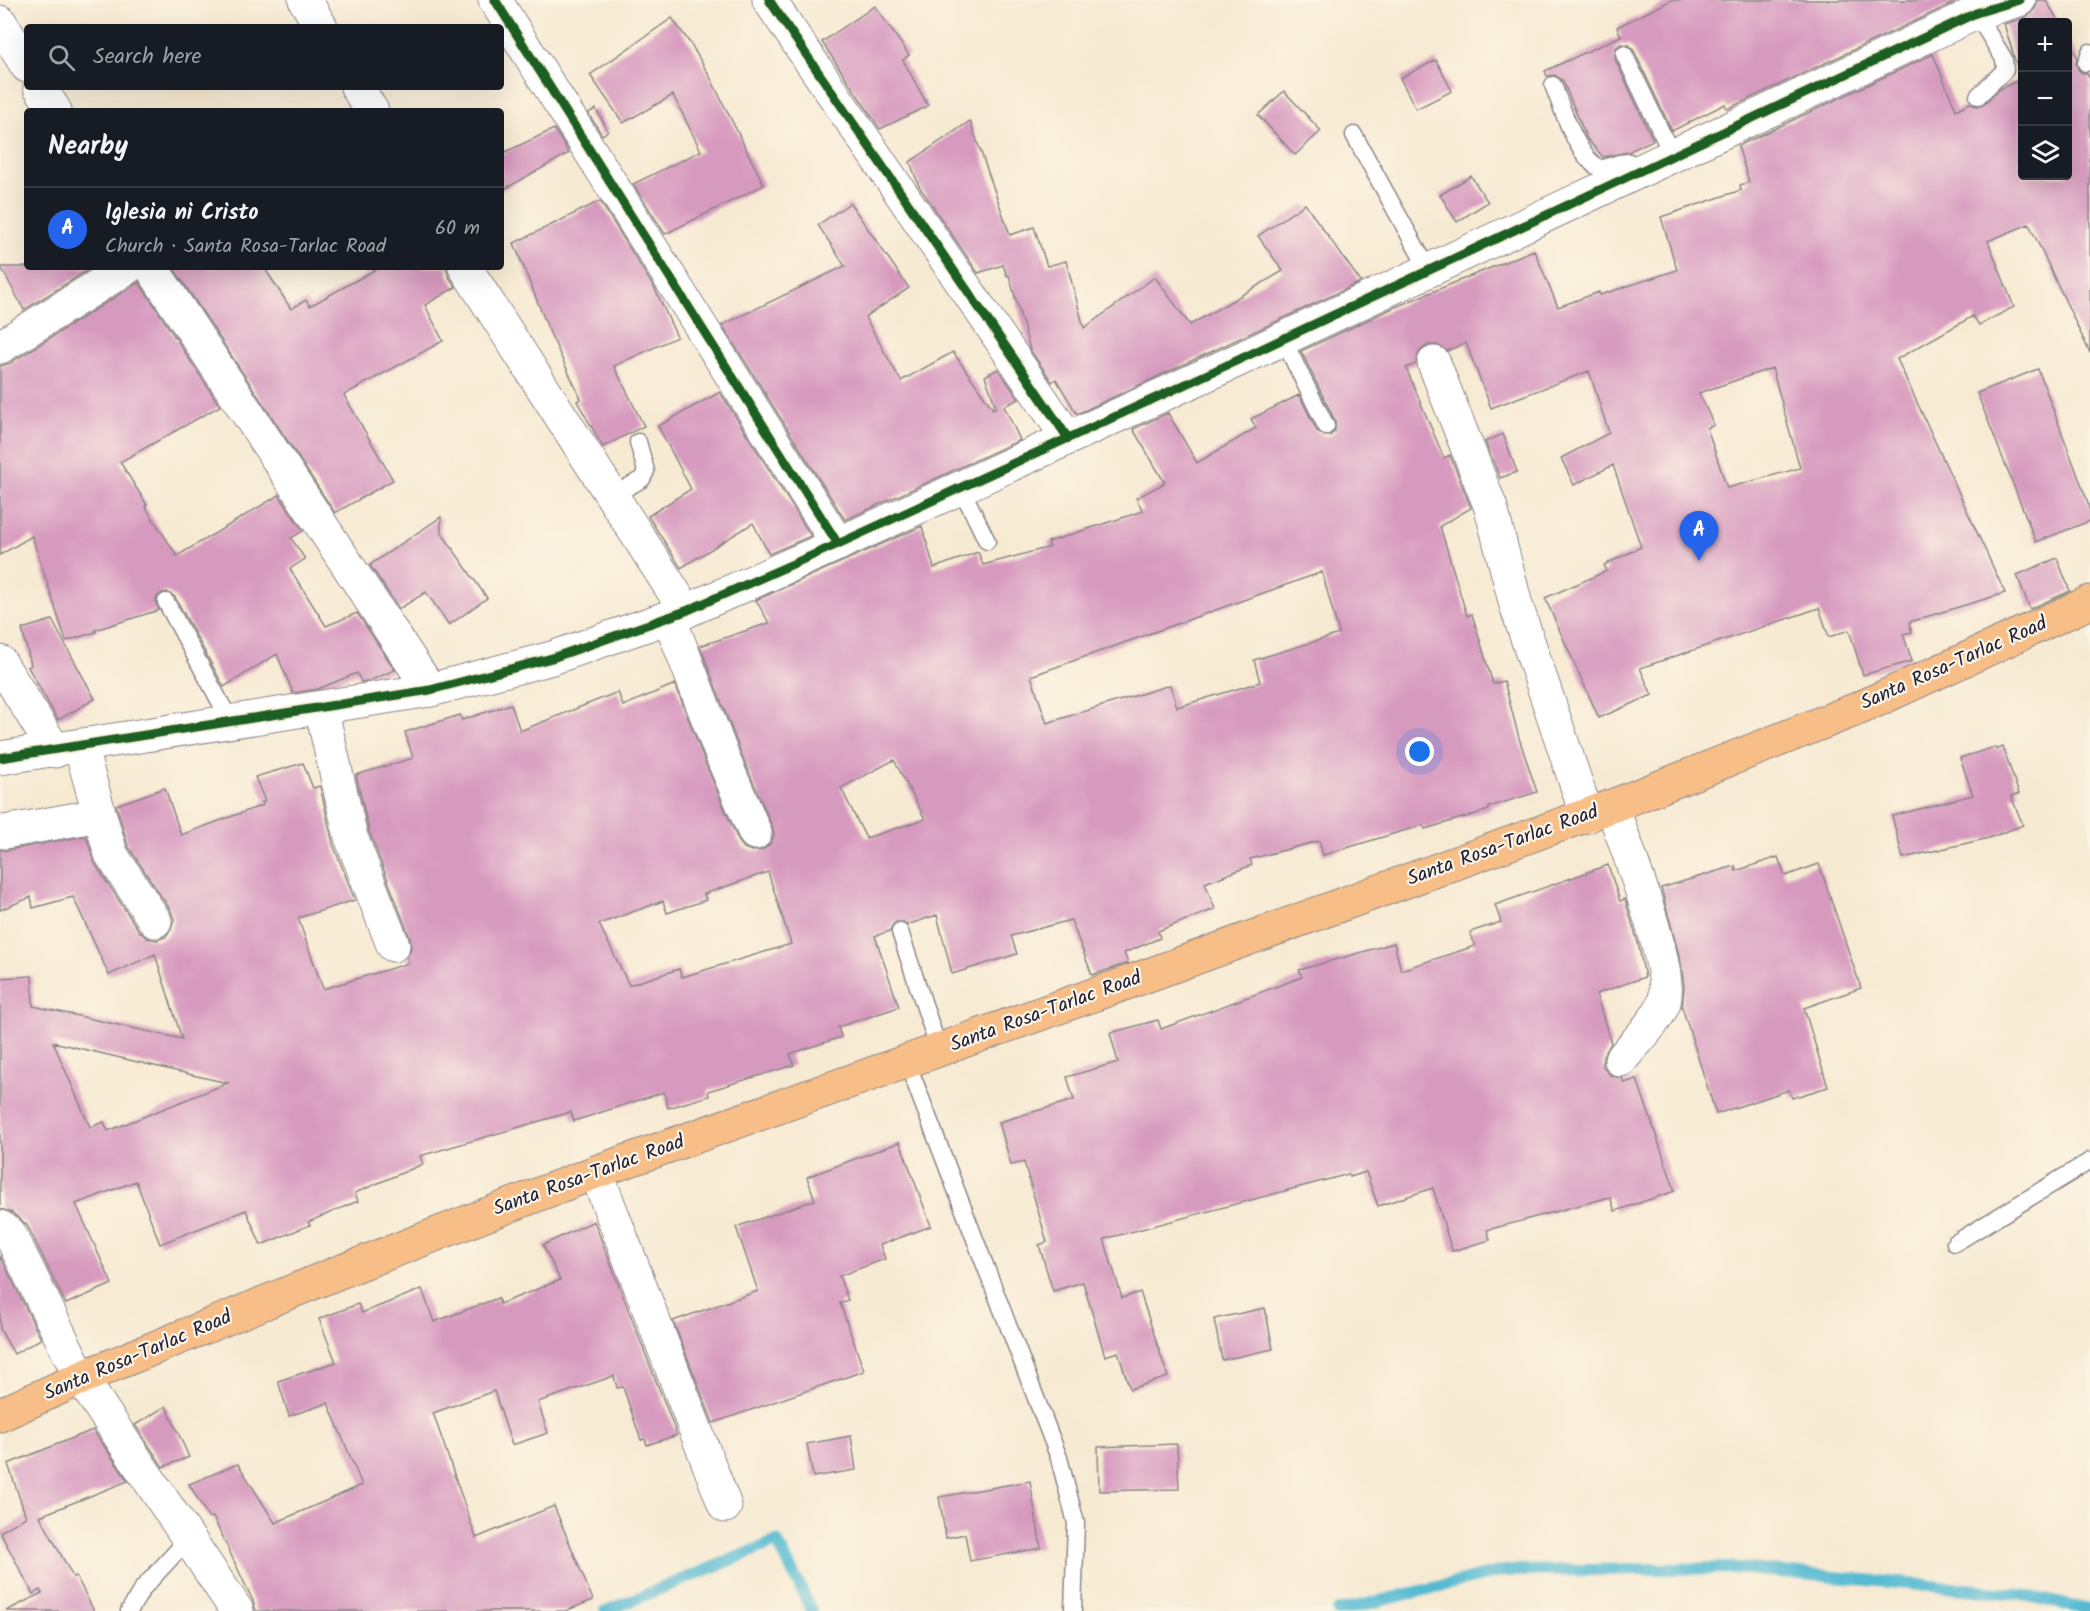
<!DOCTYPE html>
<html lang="en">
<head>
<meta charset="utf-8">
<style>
  body { margin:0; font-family:Kalam,sans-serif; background:#20242c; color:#f1f3f6 }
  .controls { position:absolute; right:18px; top:18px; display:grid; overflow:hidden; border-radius:6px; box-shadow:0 6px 24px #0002 }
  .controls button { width:54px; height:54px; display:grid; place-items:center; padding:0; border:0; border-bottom:2px solid #363941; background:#171b24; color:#f1f3f6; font:30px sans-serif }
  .you { position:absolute; left:1420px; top:752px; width:21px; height:21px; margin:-15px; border:4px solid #fff; border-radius:50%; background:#1a73e8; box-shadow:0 0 0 9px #1a73e833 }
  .badge { display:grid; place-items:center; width:39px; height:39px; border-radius:50%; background:#2563eb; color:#fff; font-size:20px; font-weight:700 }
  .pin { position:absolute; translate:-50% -50px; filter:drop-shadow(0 2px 3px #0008) }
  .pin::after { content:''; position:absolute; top:32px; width:21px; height:18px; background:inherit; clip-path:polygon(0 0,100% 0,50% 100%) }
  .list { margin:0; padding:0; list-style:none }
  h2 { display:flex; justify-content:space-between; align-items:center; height:78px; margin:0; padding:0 24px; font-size:26px }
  h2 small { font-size:20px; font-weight:400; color:#9ea1a6 }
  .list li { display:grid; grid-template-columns:39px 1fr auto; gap:18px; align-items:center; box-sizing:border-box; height:84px; padding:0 24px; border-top:2px solid #363941 }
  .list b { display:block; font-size:22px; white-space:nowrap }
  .list p { margin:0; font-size:20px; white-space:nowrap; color:#9ea1a6 }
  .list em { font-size:20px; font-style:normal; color:#9ea1a6 }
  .icon { flex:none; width:33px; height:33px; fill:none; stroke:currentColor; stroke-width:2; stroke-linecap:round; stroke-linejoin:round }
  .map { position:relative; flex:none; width:2090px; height:1611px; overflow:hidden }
  .search { position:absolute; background:#171b24; box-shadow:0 6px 24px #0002; left:24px; top:24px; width:480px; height:66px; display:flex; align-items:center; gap:15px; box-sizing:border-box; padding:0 21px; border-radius:6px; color:#9ea1a6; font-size:22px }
  .panel { position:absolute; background:#171b24; box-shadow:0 6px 24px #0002; left:24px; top:108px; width:480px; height:162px; border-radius:6px }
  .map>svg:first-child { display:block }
</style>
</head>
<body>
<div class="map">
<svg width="2090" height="1611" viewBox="0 0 2090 1611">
  <rect width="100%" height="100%" fill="#fcf5e5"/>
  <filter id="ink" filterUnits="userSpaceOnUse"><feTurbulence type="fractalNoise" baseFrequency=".0167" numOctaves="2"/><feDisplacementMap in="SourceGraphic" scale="12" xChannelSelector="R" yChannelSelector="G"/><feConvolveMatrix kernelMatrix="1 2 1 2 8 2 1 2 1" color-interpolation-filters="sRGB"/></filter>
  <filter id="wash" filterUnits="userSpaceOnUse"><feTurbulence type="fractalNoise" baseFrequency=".008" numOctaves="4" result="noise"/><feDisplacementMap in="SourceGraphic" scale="24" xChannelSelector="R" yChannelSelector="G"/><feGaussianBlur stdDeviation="1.35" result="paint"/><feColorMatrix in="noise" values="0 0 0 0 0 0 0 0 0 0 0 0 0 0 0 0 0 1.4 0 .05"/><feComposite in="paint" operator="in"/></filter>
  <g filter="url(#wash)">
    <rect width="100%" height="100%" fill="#f7ead3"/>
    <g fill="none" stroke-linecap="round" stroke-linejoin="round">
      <!-- stream -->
      <g stroke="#54bad2" stroke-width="12">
        <polyline points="606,1611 777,1541 812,1611"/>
        <polyline points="1338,1611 1503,1571 1737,1568 2018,1594 2090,1610"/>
      </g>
    </g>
    <g id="blocks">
      <!-- building -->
      <g fill="#d79abf" fill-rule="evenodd">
        <polygon points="1672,0 1960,0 1727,109 1725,104 1672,131 1633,49 1629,45 1620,44 1615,49 1615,59 1653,140 1628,152 1603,157 1587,139 1563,81 1555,75 1547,76 1545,71 1621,36 1617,27"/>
        <path d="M2037,0H2046L2059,22H2022V176H2067V38L2077,56L2076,64L2078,69L2082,73H2087L2090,78V353L2029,224L1988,241L2014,307L1979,325L1973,316L1897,359L2005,593L1909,622L1912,632L1903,634L1912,661L1863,675L1849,630L1829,637L1819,608L1640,668L1652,695L1599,718L1545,598L1607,571L1604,565L1641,547L1613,465L1574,485L1561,458L1609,433L1589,371L1491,408L1466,343L1447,351L1437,345H1428L1419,352L1416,364L1406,368L1444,458L1450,455L1471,508L1440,526L1467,616L1472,614L1493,684L1504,681L1519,738L1537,792L1489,807V810L1425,829L1423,825L1323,855L1319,841L1250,859L1252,865L1205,883L1215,909L1158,931L1160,938L1124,953L1128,963L1092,975L1071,920L1011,936L1017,954L952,974L937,915L907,925L903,922H896L892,926L890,931L875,936L899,1007L838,1027L841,1037L790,1054L794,1065L708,1091L709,1096L668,1108L664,1092L574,1121L571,1112L420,1156L423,1164L355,1193L358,1201L308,1222L310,1225L261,1245L246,1210L160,1244L136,1181L76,1204L112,1284L66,1304L27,1225L11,1212L0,1209V978L32,976L33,1006L182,1039L155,954L109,975L73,897L33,908L31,897L0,910V850H8L86,836L95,864L139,931L147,938L157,940L165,937L171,930L174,919L171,911L128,846L116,805L165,788L181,835L263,805L262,802L265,801L255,777L303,763L313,788L320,786L333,844L355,900L298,918L323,989L409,963L407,957L411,948L410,938L369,831L356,775L413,758L405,732L460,715L462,720L511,704L520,731L618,692L623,706L675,684L708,770L738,840L744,848L752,851L762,850L770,844L774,835L772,826L742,756L700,646L769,623L756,600L922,526L934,568L978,552L983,565L1050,547L1048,542L1143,511L1136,498L1165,483L1133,429L1168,413L1197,463L1256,428L1251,419L1299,395L1317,431L1325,436H1330L1335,431V421L1301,351L1393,308L1534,250L1558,307L1599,292L1600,295L1677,270L1661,217L1741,190L1740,185L1749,182L1738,146L1933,54L1956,110L1970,103L1976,106H1981L2000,89L2021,79L2004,24L2024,18L2032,13L2037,5ZM1772,368L1800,468L1727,488L1707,428L1714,425L1699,393ZM1322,572L1339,634L1254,660L1260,682L1177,707L1170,685L1047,723L1031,676ZM894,760L925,819L866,838L841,788ZM768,872L791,944L682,977L679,969L629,985L599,924L663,901L667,913L706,900L704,894ZM53,1042L214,1080L228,1083L108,1131L104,1122L90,1127Z"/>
        <polygon points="875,6 909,55 903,60 928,106 880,129 822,42"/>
        <polygon points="672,18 692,46 709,75 764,185 665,234 633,184 701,151 673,95 623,123 590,75"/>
        <polygon points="1436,60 1452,91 1416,109 1400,78"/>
        <polygon points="1284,91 1321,131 1295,155 1258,115"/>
        <polygon points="596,109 608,131 602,135 588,113"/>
        <polygon points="970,121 1010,235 1034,227 1047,266 1066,261 1084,328 1155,277 1190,325 1283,271 1258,236 1305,204 1361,282 1077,414 1056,379 1052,382 1030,350 1009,275 1007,276 1003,265 978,273 919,186 910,162"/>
        <polygon points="554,129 569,153 501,191 501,154"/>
        <polygon points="1471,176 1488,202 1457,222 1440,195"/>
        <polygon points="600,201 655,289 677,337 614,366 644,426 603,447 577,401 581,399 550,333 514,243"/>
        <polygon points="850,203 909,288 865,317 901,381 953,352 993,409 996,407 985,376 998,369 1019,399 1004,406 1020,440 845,520 722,325 845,266 818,225"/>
        <polygon points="1,267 93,267 24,310"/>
        <polygon points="173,267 264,267 291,309 306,300 310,306 380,267 446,267 449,277 456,287 425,305 443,341 344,395 393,480 335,513"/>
        <polygon points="139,282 220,406 120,462 147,505 145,506 177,556 279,495 303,531 291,538 305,559 290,569 326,626 357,613 395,670 371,680 361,682 357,673 318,689 293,693 277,654 224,687 175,597 167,592 162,593 157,597 156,602 159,610 95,630 96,632 66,641 32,536 0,555 0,366 10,363"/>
        <polygon points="2038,369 2090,508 2090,521 2036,542 1977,393"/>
        <polygon points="720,392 811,536 769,554 753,523 681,568 648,516 691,489 658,426"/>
        <polygon points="1503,434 1517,472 1500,478 1485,442"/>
        <polygon points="441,517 441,532 487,598 449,625 426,592 399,609 370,565"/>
        <polygon points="2057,558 2070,591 2030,609 2017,575"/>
        <polygon points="52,620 95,699 58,720 28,667 31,665 22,629"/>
        <polygon points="1995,747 1996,750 2003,747 2019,794 2011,796 2023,825 1989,838 1903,858 1892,816 1973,795 1960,758"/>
        <polygon points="1778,857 1785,876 1819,864 1861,988 1804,1008 1828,1087 1792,1098 1789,1090 1716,1114 1682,1007 1684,988 1681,963 1661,888 1735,866 1736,871"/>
        <polygon points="1608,865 1620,901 1625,899 1638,943 1645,977 1596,994 1611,1043 1603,1057 1603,1066 1610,1075 1622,1078 1624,1083 1637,1079 1675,1191 1615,1211 1610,1197 1487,1230 1490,1240 1452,1251 1433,1188 1378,1206 1366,1172 1350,1177 1349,1174 1104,1239 1122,1298 1140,1292 1168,1377 1130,1389 1118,1352 1105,1356 1083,1282 1053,1291 1039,1245 1047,1242 1024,1162 1011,1165 999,1122 1074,1100 1067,1077 1118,1062 1110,1033 1158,1020 1161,1029 1302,977 1299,970 1394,943 1401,970 1475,946 1470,932 1501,922 1495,905"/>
        <polygon points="900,1142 931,1226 880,1245 885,1259 839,1276 848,1300 840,1303 864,1371 713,1423 673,1321 758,1291 736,1227 815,1200 807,1177"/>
        <polygon points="594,1221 677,1435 647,1445 645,1439 641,1440 623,1387 617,1388 614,1376 538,1402 548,1433 512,1445 494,1391 433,1413 476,1538 554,1506 593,1600 565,1611 256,1611 253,1601 213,1517 209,1518 189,1484 238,1464 275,1523 362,1485 328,1403 289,1416 278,1381 336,1362 319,1319 358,1304 362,1313 422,1289 434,1322 498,1298 500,1304 560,1280 543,1245"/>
        <polygon points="0,1256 41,1339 14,1354 0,1329"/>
        <polygon points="1265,1308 1273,1349 1222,1360 1214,1319"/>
        <polygon points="166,1406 189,1457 163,1467 135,1425"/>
        <polygon points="93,1430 128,1481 40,1516 73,1577 76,1576 94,1611 6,1611 42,1593 40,1590 33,1594 0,1532 26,1517 8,1464"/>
        <polygon points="851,1436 856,1470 813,1477 807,1444"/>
        <polygon points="1177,1444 1179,1489 1099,1491 1098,1447"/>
        <polygon points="1030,1481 1041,1548 970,1561 965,1534 946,1538 939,1497"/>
      </g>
    </g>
  </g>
  <g filter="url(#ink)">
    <use href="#blocks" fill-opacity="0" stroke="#8c8687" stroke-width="1.5"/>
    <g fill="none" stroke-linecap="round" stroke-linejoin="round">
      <!-- service casing -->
      <g stroke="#8c8687" stroke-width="19">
        <g id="service">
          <polyline points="1976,13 2004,59 2005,70 1978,96"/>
          <polyline points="1624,54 1673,157"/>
          <polyline points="2086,63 2090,52"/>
          <path d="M1553,85C1563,110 1577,158 1601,169L1619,163L1629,162L1636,173"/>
          <polyline points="1354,135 1429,271"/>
          <polyline points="1283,339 1326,426"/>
          <polyline points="961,488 987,541"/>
          <polyline points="612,496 642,479 646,471 638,442"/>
          <polyline points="166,602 231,722"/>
          <polyline points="900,932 939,1050"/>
          <polyline points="907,1062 1059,1458 1076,1523 1073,1611"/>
          <polyline points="1955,1243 2090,1161"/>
          <polyline points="129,1611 143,1588 189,1538"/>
        </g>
      </g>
      <!-- minor casing -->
      <g stroke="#8c8687" stroke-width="35">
        <g id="minor">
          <polyline points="305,0 321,27"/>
          <polyline points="495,0 838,544"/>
          <polyline points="769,0 1068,438"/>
          <polyline points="0,22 27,66"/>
          <polyline points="40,87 55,111"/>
          <polyline points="357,87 372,111"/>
          <polyline points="151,267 430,690"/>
          <polyline points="465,267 686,611"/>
          <polyline points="0,347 128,267"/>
          <polyline points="1434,363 1491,508 1516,605 1587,816"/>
          <polyline points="669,617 725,763 755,833"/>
          <polyline points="0,662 55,751"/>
          <polyline points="321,708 351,837 393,945"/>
          <polyline points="80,746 111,854 155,921"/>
          <polyline points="0,758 430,690 552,658 686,611 838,544 1236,361 1976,13 2019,0"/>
          <path d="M1612,806C1624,841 1677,976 1663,1005C1654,1025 1634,1043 1621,1060"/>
          <polyline points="0,831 5,832 99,815"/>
          <polyline points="596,1172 725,1506"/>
          <polyline points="0,1227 10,1234 81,1378 237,1611"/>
        </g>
      </g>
      <!-- trunk casing -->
      <g stroke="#8c8687" stroke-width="35">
        <polyline id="trunk" points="0,1415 81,1378 337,1273 596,1172 1135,980 1612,806 1862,707 2090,602"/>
      </g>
      <!-- service -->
      <use href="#service" stroke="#fff" stroke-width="16"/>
      <!-- minor -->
      <use href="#minor" stroke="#fff" stroke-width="33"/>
      <!-- trunk -->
      <use href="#trunk" stroke="#f7be88" stroke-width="33"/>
      <!-- cycleway casing -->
      <g stroke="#fcf5e5" stroke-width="13">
        <g id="cycleway">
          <polyline points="495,0 838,544"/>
          <polyline points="769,0 1068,438"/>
          <polyline points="0,758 430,690 552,658 686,611 838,544 1236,361 1976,13 2019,0"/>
        </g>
      </g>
      <!-- cycleway -->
      <use href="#cycleway" stroke="#1b5e20" stroke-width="9"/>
    </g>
  </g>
  <g text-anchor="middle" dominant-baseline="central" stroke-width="4.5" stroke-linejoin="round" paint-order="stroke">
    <!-- street labels -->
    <g font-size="20" fill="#22223b" stroke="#fcf5e5">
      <text transform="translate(1954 664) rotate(-24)">Santa Rosa-Tarlac Road</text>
      <text transform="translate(1503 846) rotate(-20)">Santa Rosa-Tarlac Road</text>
      <text transform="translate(1046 1012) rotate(-20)">Santa Rosa-Tarlac Road</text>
      <text transform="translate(589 1176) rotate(-20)">Santa Rosa-Tarlac Road</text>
      <text transform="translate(138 1356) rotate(-23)">Santa Rosa-Tarlac Road</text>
    </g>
  </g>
</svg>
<div class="controls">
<button>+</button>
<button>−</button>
<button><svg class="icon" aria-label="layers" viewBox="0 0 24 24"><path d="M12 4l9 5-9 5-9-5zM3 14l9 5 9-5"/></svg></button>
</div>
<div class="you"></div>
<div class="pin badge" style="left:1699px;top:561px">A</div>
<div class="search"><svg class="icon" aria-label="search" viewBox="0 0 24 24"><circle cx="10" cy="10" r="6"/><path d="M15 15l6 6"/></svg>Search here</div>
<section class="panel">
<h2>Nearby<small></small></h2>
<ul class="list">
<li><span class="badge">A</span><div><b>Iglesia ni Cristo</b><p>Church · Santa Rosa-Tarlac Road</p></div><em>60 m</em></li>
</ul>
</section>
</div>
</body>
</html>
